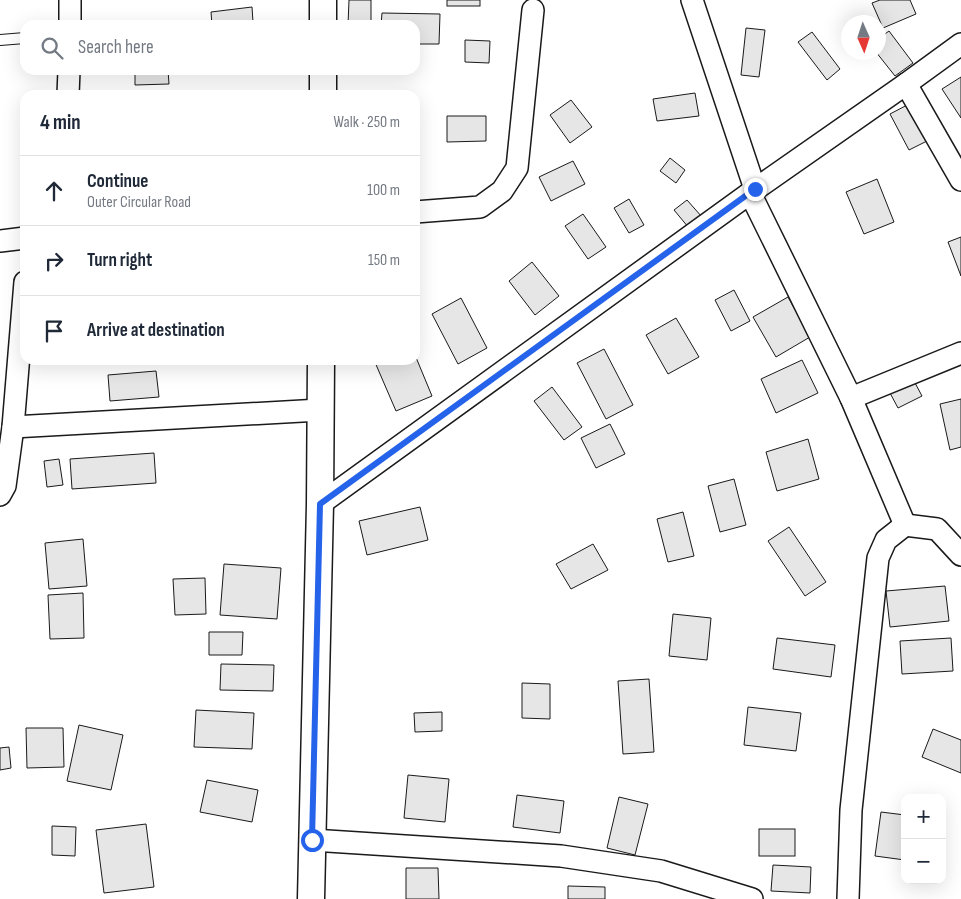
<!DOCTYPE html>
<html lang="en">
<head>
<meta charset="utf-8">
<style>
  body { margin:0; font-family:"Sofia Sans Condensed",sans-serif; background:#f2f2f3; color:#1f2937 }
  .controls { position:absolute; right:15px; bottom:15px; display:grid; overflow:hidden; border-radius:10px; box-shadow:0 5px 20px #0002 }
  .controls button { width:45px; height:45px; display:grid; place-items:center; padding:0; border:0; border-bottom:1px solid #e0e1e3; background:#fff; color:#1f2937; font:25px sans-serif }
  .compass { position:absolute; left:841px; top:15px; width:45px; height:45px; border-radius:50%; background:#fff; box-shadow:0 5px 20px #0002; rotate:177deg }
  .stop { position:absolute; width:15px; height:15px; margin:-11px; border:4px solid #2563eb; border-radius:50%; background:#fff }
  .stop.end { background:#2563eb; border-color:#fff; box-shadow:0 1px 5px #0008 }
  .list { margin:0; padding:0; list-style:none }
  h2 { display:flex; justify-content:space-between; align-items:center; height:65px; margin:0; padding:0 20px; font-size:21px }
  h2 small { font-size:16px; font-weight:400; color:#747a83 }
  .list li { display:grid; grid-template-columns:32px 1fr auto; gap:15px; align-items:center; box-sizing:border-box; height:70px; padding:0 20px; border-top:1px solid #e0e1e3 }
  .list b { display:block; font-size:19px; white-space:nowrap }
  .list p { margin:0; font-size:16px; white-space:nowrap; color:#747a83 }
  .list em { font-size:16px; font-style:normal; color:#747a83 }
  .icon { flex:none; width:28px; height:28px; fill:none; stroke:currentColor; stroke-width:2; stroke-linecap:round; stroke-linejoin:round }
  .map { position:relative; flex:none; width:961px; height:899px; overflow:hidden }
  .search { position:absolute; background:#fff; box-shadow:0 5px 20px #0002; left:20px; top:20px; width:400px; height:55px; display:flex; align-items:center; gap:12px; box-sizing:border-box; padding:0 18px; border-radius:15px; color:#747a83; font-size:19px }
  .panel { position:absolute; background:#fff; box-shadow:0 5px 20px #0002; left:20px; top:90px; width:400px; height:275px; border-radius:15px }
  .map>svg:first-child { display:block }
</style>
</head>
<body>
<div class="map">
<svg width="961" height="899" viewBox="0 0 961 899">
  <rect width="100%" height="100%" fill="#fff"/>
  <!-- building -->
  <g fill="#e6e6e6" stroke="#1a1a1a">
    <polygon points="349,0 371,0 371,25 348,25"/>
    <rect x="447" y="0" width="33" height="6"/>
    <polygon points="880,0 910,0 916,14 883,28 872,3"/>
    <polygon points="252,7 253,22 224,25 212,25 211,12"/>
    <polygon points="382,13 440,14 439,44 415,44 415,25 381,25"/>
    <polygon points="746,28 765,30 759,77 741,75"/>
    <polygon points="889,31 913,63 895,76 876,52 878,52 878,39"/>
    <polygon points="812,32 840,69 827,80 798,42"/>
    <polygon points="465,40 490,41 489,63 465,62"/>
    <polygon points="135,70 168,70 169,84 135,85"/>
    <polygon points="961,77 961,118 942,89"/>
    <polygon points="695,93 699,116 657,121 653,99"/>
    <polygon points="571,100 592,127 570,143 550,115"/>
    <polygon points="911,103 929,140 909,150 890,114"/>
    <polygon points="447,116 486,116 486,141 447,142"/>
    <polygon points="670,158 685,170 676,183 660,171"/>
    <polygon points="573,161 585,184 551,201 539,177"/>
    <polygon points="877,179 894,222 864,234 846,192"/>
    <polygon points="629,199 644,225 629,233 614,208"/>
    <polygon points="687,200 702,217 689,228 674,210"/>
    <polygon points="583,214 606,247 588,259 565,226"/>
    <polygon points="961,237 961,276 948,242"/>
    <polygon points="532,262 559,296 535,315 509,281"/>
    <polygon points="734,290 750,321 731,331 715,300"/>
    <polygon points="788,297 810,337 776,357 753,317"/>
    <polygon points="461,298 487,348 458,364 432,314"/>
    <polygon points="676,318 699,357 668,374 646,335"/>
    <polygon points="604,349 633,405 606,419 577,363"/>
    <polygon points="415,355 432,396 396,411 374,360 415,360"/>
    <polygon points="802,360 818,393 776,413 761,379"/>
    <polygon points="156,371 159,397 110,401 108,375"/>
    <polygon points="914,381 922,396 898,408 890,393"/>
    <polygon points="552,387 582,427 564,440 534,401"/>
    <polygon points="961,399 961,447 950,450 940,404"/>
    <polygon points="610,424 625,454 596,468 581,438"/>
    <polygon points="808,439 819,479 777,491 766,452"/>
    <polygon points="154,453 156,483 72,489 70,459"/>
    <polygon points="59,459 63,485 47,487 44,461"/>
    <polygon points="734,479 746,525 720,532 708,486"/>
    <polygon points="420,507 428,540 367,555 359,521"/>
    <polygon points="683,512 694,556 668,562 657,519"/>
    <polygon points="789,527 826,582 805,596 768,541"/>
    <polygon points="83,539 87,586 49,589 45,543"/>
    <polygon points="593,544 608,570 571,589 556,564"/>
    <polygon points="224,564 281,568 277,619 220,615"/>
    <polygon points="205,578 206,614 175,615 173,579"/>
    <polygon points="945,586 949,621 890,627 886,591"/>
    <polygon points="83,593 84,638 50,639 48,595"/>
    <polygon points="673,614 711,618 707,660 669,656"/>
    <polygon points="209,632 243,632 242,655 209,655"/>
    <polygon points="777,638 835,645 831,677 773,669"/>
    <polygon points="951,638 953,671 902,674 900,641"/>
    <polygon points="221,664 274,665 273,691 220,690"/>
    <polygon points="649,679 654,752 623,754 618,681"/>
    <polygon points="522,683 550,684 550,719 522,718"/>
    <polygon points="748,707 801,713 796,751 744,745"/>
    <polygon points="196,710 254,713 252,749 194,747"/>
    <polygon points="442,712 442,731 415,732 414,713"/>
    <polygon points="79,725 123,735 111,790 67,781"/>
    <polygon points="26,728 63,728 64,767 27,768"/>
    <polygon points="933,729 961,740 961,773 922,757"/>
    <polygon points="9,747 11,768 0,770 0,748"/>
    <polygon points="408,775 449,779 445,822 404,818"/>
    <polygon points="207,780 258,790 252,822 200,812"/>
    <polygon points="517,795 564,801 560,833 513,827"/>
    <polygon points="619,797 648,804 635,855 607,848"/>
    <polygon points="881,812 905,815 905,860 875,856"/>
    <polygon points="146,824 154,887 104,893 96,830"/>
    <polygon points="52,826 76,827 75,856 52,855"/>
    <rect x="759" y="829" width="36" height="27"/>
    <polygon points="773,865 811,867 810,893 771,891"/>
    <polygon points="406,868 438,868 439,899 406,899"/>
    <polygon points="568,886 605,887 605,899 568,899"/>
  </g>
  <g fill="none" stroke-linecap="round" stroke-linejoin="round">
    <!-- service casing -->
    <g stroke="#1a1a1a" stroke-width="12">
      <polyline id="service" points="0,40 25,38"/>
    </g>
    <!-- minor casing -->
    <g stroke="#1a1a1a" stroke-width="24">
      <g id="minor">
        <polyline points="692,0 755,189"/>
        <polyline points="70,25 70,0"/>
        <polyline points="906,84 961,180"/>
        <polyline points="68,95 69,70"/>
        <polyline points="750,193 851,398 905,525 886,540 878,558 851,810 848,899"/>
        <polyline points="415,212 480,207 502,191 517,168 533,10"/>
        <polyline points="0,241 25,238"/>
        <polyline points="851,398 961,353"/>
        <polyline points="13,427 320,410"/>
        <polyline points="0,495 5,486 13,427 25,282"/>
        <polyline points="320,504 750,193 906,84 961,44"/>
        <polyline points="905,525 937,529 961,555"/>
        <polyline points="312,840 561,856 661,871 752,899"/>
      </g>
    </g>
    <!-- tertiary casing -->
    <g stroke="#1a1a1a" stroke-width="29">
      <g id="tertiary">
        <polyline points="323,0 323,25"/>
        <polyline points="323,70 323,95"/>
        <polyline points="311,899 320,504 321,360"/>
      </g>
    </g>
    <!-- service -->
    <use href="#service" stroke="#fff" stroke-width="10"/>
    <!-- minor -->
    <use href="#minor" stroke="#fff" stroke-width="21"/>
    <!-- tertiary -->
    <use href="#tertiary" stroke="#fff" stroke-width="26"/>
  </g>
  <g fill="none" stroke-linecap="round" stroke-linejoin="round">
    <!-- route -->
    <polyline stroke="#2563eb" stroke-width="6" points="312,840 320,504 755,189"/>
  </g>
</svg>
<div class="controls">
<button>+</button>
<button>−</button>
</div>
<svg class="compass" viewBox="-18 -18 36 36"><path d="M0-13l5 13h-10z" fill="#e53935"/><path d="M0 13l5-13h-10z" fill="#747a83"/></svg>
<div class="stop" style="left:312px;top:840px"></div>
<div class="stop end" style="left:755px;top:189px"></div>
<div class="search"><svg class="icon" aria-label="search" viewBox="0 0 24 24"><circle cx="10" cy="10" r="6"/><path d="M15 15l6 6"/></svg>Search here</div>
<section class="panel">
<h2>4 min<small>Walk · 250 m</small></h2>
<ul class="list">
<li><svg class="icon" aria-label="ahead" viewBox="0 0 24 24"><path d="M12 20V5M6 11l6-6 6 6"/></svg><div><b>Continue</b><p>Outer Circular Road</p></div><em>100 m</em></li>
<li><svg class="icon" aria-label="right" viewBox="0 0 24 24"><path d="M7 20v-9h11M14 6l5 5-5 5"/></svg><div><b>Turn right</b></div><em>150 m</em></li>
<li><svg class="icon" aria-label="arrive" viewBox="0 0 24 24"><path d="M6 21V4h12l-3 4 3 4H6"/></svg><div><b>Arrive at destination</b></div></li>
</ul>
</section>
</div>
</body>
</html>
